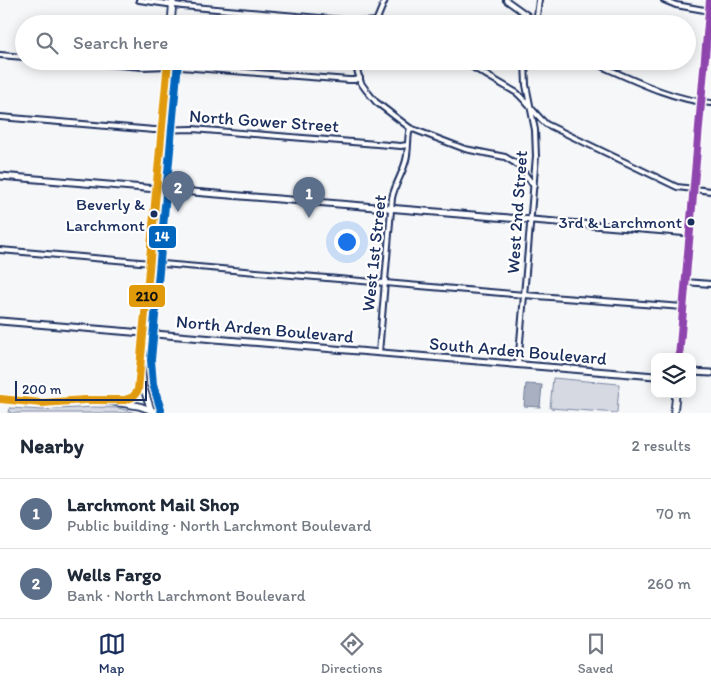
<!DOCTYPE html>
<html lang="en">
<head>
<meta charset="utf-8">
<style>
  body { margin:0; font-family:Itim,sans-serif; background:#f6f6f7; color:#1f2937 }
  .controls { position:absolute; right:15px; bottom:15px; display:grid; overflow:hidden; border-radius:10px; box-shadow:0 2px 12px #0003 }
  .controls button { width:45px; height:45px; display:grid; place-items:center; padding:0; border:0; border-bottom:1px solid #e0e1e3; background:#fff; color:#1f2937; font:25px sans-serif }
  .scale { position:absolute; left:15px; bottom:12px; width:132px; box-sizing:border-box; padding-left:5px; border:2px solid #1b2f5e; border-top:0; font-size:14px; line-height:18px; white-space:nowrap; color:#1b2f5e; -webkit-text-stroke:4px #fff; paint-order:stroke }
  .you { position:absolute; left:346px; top:241px; width:18px; height:18px; margin:-12px; border:4px solid #fff; border-radius:50%; background:#1a73e8; box-shadow:0 0 0 8px #1a73e833 }
  .badge { display:grid; place-items:center; width:32px; height:32px; border-radius:50%; background:#1b2f5e; color:#fff; font-size:16px; font-weight:700 }
  .pin { position:absolute; translate:-50% -41px; filter:drop-shadow(0 1px 2px #0008) }
  .pin::after { content:''; position:absolute; top:26px; width:18px; height:15px; background:inherit; clip-path:polygon(0 0,100% 0,50% 100%) }
  .list { margin:0; padding:0; list-style:none }
  h2 { display:flex; justify-content:space-between; align-items:center; height:65px; margin:0; padding:0 20px; font-size:21px }
  h2 small { font-size:16px; font-weight:400; color:#747a83 }
  .list li { display:grid; grid-template-columns:32px 1fr auto; gap:15px; align-items:center; box-sizing:border-box; height:70px; padding:0 20px; border-top:1px solid #e0e1e3 }
  .list b { display:block; font-size:19px; white-space:nowrap }
  .list p { margin:0; font-size:16px; white-space:nowrap; color:#747a83 }
  .list em { font-size:16px; font-style:normal; color:#747a83 }
  .icon { flex:none; width:28px; height:28px; fill:none; stroke:currentColor; stroke-width:2; stroke-linecap:round; stroke-linejoin:round }
  .map { position:relative; flex:none; width:711px; height:413px; overflow:hidden }
  .search { position:absolute; background:#fff; box-shadow:0 2px 12px #0003; left:15px; right:15px; top:15px; height:55px; display:flex; align-items:center; gap:12px; box-sizing:border-box; padding:0 18px; border-radius:28px; color:#747a83; font-size:19px }
  .sheet { height:205px; background:#fff }
  nav { display:flex; justify-content:space-around; align-items:center; box-sizing:border-box; height:70px; border-top:1px solid #e0e1e3; background:#fff; font-size:14px; color:#747a83 }
  nav a { display:grid; justify-items:center; gap:2px }
  nav .on { color:#1b2f5e }
  .map>svg:first-child { display:block }
</style>
</head>
<body>
<div class="map">
<svg width="711" height="413" viewBox="0 0 711 413">
  <rect width="100%" height="100%" fill="#f6f7f9"/>
  <filter id="ink" filterUnits="userSpaceOnUse"><feTurbulence type="fractalNoise" baseFrequency=".02" numOctaves="2"/><feDisplacementMap in="SourceGraphic" scale="10" xChannelSelector="R" yChannelSelector="G"/><feConvolveMatrix kernelMatrix="1 2 1 2 8 2 1 2 1" color-interpolation-filters="sRGB"/></filter>
  <g filter="url(#ink)">
    <!-- green -->
    <g fill="#d6d9e2" stroke="#7884a0">
      <polygon points="553,378 619,384 617,413 550,408"/>
      <polygon points="94,407 119,408 135,413 9,413 10,408 42,410"/>
    </g>
    <!-- water -->
    <polygon fill="#a9b0c1" stroke="#707c99" points="526,384 542,385 540,407 524,406"/>
    <g fill="none" stroke-linecap="round" stroke-linejoin="round">
      <!-- minor casing -->
      <g stroke="#1b2f5e" stroke-width="8">
        <g id="minor">
          <polyline points="139,0 182,6 366,22 377,21 384,24"/>
          <polyline points="506,0 527,15 536,24"/>
          <polyline points="664,0 676,5 710,11"/>
          <polyline points="375,24 385,0"/>
          <polyline points="536,24 539,0"/>
          <polyline points="0,55 24,57"/>
          <polyline points="71,61 143,67 168,66 349,80 355,80 360,78"/>
          <polyline points="359,61 357,70 361,83 366,90 376,102 410,128 465,149 505,157 515,163 522,170 534,186"/>
          <path d="M462,61L517,93C527,102 535,114 546,124L677,187L711,191"/>
          <path d="M590,61C627,77 671,100 711,103"/>
          <polyline points="0,117 154,130 193,129 401,146 407,145"/>
          <polyline points="0,250 524,295 683,307"/>
          <polyline points="685,282 711,284"/>
          <path d="M379,353L392,198C395,184 403,173 406,160C409,149 407,138 410,128"/>
          <polyline points="518,365 536,156 535,130 526,85 525,61"/>
        </g>
      </g>
      <!-- tertiary casing -->
      <g stroke="#1b2f5e" stroke-width="9">
        <g id="tertiary">
          <polyline points="0,176 690,233"/>
          <polyline points="0,321 655,376"/>
          <polyline points="692,372 711,373"/>
        </g>
      </g>
      <!-- secondary casing -->
      <g stroke="#1b2f5e" stroke-width="9">
        <g id="secondary">
          <polyline points="171,24 173,0"/>
          <polyline points="679,357 710,0"/>
          <polyline points="0,399 42,403 85,400 109,401 139,406 159,413"/>
          <path d="M120,400C135,399 139,394 140,380"/>
          <polyline points="152,413 143,386 141,360 168,61"/>
          <polyline points="674,413 676,394"/>
        </g>
      </g>
      <!-- minor -->
      <use href="#minor" stroke="#fff" stroke-width="4"/>
      <!-- tertiary -->
      <use href="#tertiary" stroke="#fff" stroke-width="5"/>
      <!-- secondary -->
      <use href="#secondary" stroke="#fff" stroke-width="5.5"/>
      <!-- bus-1 casing -->
      <g stroke="#fff" stroke-width="11">
        <polyline id="bus-1" points="0,399 42,403 85,400 125,400 133,397 138,390 168,61"/>
      </g>
      <!-- bus-2 casing -->
      <g stroke="#fff" stroke-width="11">
        <polyline id="bus-2" points="161,410 153,384 151,360 178,62"/>
      </g>
      <!-- bus-3 casing -->
      <g stroke="#fff" stroke-width="11">
        <polyline id="bus-3" points="679,357 710,0"/>
      </g>
      <!-- bus-1 -->
      <use href="#bus-1" stroke="#e19a09" stroke-width="8"/>
      <!-- bus-2 -->
      <use href="#bus-2" stroke="#0065bd" stroke-width="8"/>
      <!-- bus-3 -->
      <use href="#bus-3" stroke="#8e44ad" stroke-width="8"/>
    </g>
  </g>
  <!-- markers -->
  <g fill="#1b2f5e" stroke="#fff" stroke-width="2">
    <circle cx="154" cy="214" r="4.5"/>
    <circle cx="691" cy="222" r="4.5"/>
  </g>
  <g text-anchor="middle" dominant-baseline="central" stroke-width="4.5" stroke-linejoin="round" paint-order="stroke">
    <!-- bus labels -->
    <g font-size="17" fill="#1b2f5e" stroke="#fff" text-anchor="end">
      <text x="145" y="204">Beverly &amp;<tspan x="145" dy="21">Larchmont</tspan></text>
      <text x="682" y="222">3rd &amp; Larchmont</text>
    </g>
    <!-- street labels -->
    <g font-size="18" fill="#1b2f5e" stroke="#fff">
      <text transform="translate(264 121) rotate(4)">North Gower Street</text>
      <text transform="translate(517 212) rotate(-86)">West 2nd Street</text>
      <text transform="translate(374 253) rotate(-84)">West 1st Street</text>
      <text transform="translate(265 329) rotate(5)">North Arden Boulevard</text>
      <text transform="translate(518 351) rotate(5)">South Arden Boulevard</text>
    </g>
  </g>
  <g stroke="#fff" stroke-width="2">
    <rect x="148" y="225" width="29" height="24" rx="5" fill="#0065bd"/>
    <rect x="128" y="284" width="38" height="24" rx="5" fill="#e19a09"/>
  </g>
  <g font-size="14" text-anchor="middle" font-weight="bold" fill="#fff">
    <text x="162" y="241">14</text>
  </g>
  <g font-size="14" text-anchor="middle" font-weight="bold" fill="#111">
    <text x="147" y="301">210</text>
  </g>
</svg>
<div class="controls">
<button><svg class="icon" aria-label="layers" viewBox="0 0 24 24"><path d="M12 4l9 5-9 5-9-5zM3 14l9 5 9-5"/></svg></button>
</div>
<div class="scale">200 m</div>
<div class="you"></div>
<div class="pin badge" style="left:309px;top:218px;background:#5c6f8a">1</div>
<div class="pin badge" style="left:178px;top:212px;background:#5c6f8a">2</div>
<div class="search"><svg class="icon" aria-label="search" viewBox="0 0 24 24"><circle cx="10" cy="10" r="6"/><path d="M15 15l6 6"/></svg>Search here</div>
</div>
<section class="sheet">
<h2>Nearby<small>2 results</small></h2>
<ul class="list">
<li><span class="badge" style="background:#5c6f8a">1</span><div><b>Larchmont Mail Shop</b><p>Public building · North Larchmont Boulevard</p></div><em>70 m</em></li>
<li><span class="badge" style="background:#5c6f8a">2</span><div><b>Wells Fargo</b><p>Bank · North Larchmont Boulevard</p></div><em>260 m</em></li>
</ul>
</section>
<nav>
<a class="on"><svg class="icon" aria-label="map" viewBox="0 0 24 24"><path d="M3 6l6-2 6 2 6-2v14l-6 2-6-2-6 2zM9 4v14M15 6v14"/></svg>Map</a>
<a><svg class="icon" aria-label="directions" viewBox="0 0 24 24"><path d="M12 3l9 9-9 9-9-9zM9 14v-3h6M13 9l2 2-2 2"/></svg>Directions</a>
<a><svg class="icon" aria-label="saved" viewBox="0 0 24 24"><path d="M7 4h10v16l-5-4-5 4z"/></svg>Saved</a>
</nav>
</body>
</html>
